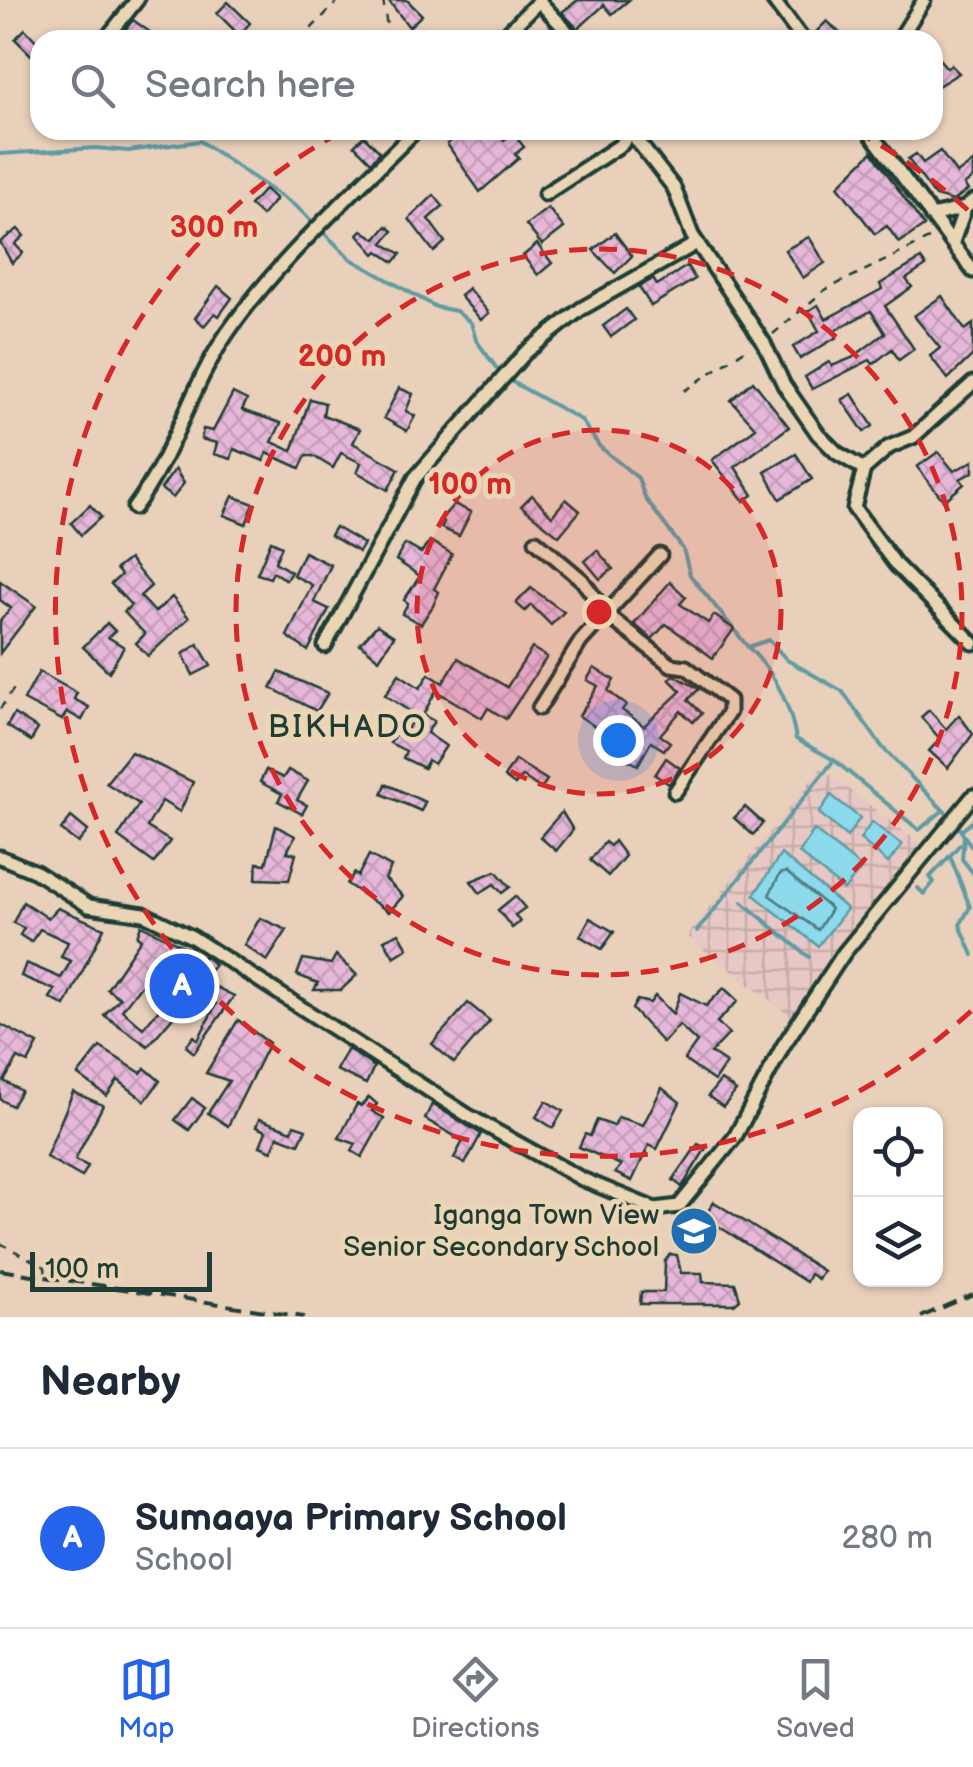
<!DOCTYPE html>
<html lang="en">
<head>
<meta charset="utf-8">
<style>
  body { margin:0; font-family:"Balsamiq Sans",sans-serif; background:#f6f6f7; color:#1f2937 }
  .controls { position:absolute; right:30px; bottom:30px; display:grid; overflow:hidden; border-radius:20px; box-shadow:0 2px 8px #0004 }
  .controls button { width:90px; height:90px; display:grid; place-items:center; padding:0; border:0; border-bottom:2px solid #e0e1e3; background:#fff; color:#1f2937; font:50px sans-serif }
  .scale { position:absolute; left:30px; bottom:25px; width:182px; box-sizing:border-box; padding-left:10px; border:5px solid #1f3d34; border-top:0; font-size:28px; line-height:35px; white-space:nowrap; color:#1f3d34; -webkit-text-stroke:8px #ead6b4; paint-order:stroke }
  .you { position:absolute; left:618px; top:740px; width:35px; height:35px; margin:-25px; border:8px solid #fff; border-radius:50%; background:#1a73e8; box-shadow:0 0 0 15px #1a73e833 }
  .badge { display:grid; place-items:center; width:65px; height:65px; border-radius:50%; background:#2563eb; color:#fff; font-size:32px; font-weight:700 }
  .pin { position:absolute; translate:-50% -50%; border:5px solid #fff; box-shadow:0 2px 10px #0006 }
  .list { margin:0; padding:0; list-style:none }
  h2 { display:flex; justify-content:space-between; align-items:center; height:130px; margin:0; padding:0 40px; font-size:42px }
  h2 small { font-size:32px; font-weight:400; color:#747a83 }
  .list li { display:grid; grid-template-columns:65px 1fr auto; gap:30px; align-items:center; box-sizing:border-box; height:180px; padding:0 40px; border-top:2px solid #e0e1e3 }
  .list b { display:block; font-size:38px; white-space:nowrap }
  .list p { margin:0; font-size:32px; white-space:nowrap; color:#747a83 }
  .list em { font-size:32px; font-style:normal; color:#747a83 }
  .icon { flex:none; width:55px; height:55px; fill:none; stroke:currentColor; stroke-width:2; stroke-linecap:round; stroke-linejoin:round }
  .map { position:relative; flex:none; width:973px; height:1317px; overflow:hidden }
  .search { position:absolute; background:#fff; box-shadow:0 2px 8px #0004; left:30px; right:30px; top:30px; height:110px; display:flex; align-items:center; gap:25px; box-sizing:border-box; padding:0 35px; border-radius:30px; color:#747a83; font-size:38px }
  .sheet { height:310px; background:#fff }
  nav { display:flex; justify-content:space-around; align-items:center; box-sizing:border-box; height:140px; border-top:2px solid #e0e1e3; background:#fff; font-size:28px; color:#747a83 }
  nav a { display:grid; justify-items:center; gap:5px }
  nav .on { color:#2563eb }
  .map>svg:first-child { display:block }
</style>
</head>
<body>
<div class="map">
<svg width="973" height="1317" viewBox="0 0 973 1317">
  <defs>
    <pattern id="industrial-grid" width="8" height="8" patternUnits="userSpaceOnUse" patternTransform="scale(2.5)"><rect width="8" height="8" fill="#e8c8c4"/><path d="M0 4h8M4 0v8" fill="none" stroke="#c7ada9"/></pattern>
    <pattern id="building-cross-hatch" width="8" height="8" patternUnits="userSpaceOnUse" patternTransform="scale(2.5)"><rect width="8" height="8" fill="#e6b7d8"/><path d="M0 0l8 8M0 8l8-8" fill="none" stroke="#c59eba"/></pattern>
  </defs>
  <rect width="100%" height="100%" fill="#e9d0bb"/>
  <filter id="ink" filterUnits="userSpaceOnUse"><feTurbulence type="fractalNoise" baseFrequency=".01" numOctaves="2"/><feDisplacementMap in="SourceGraphic" scale="20" xChannelSelector="R" yChannelSelector="G"/><feConvolveMatrix kernelMatrix="1 2 1 2 8 2 1 2 1" color-interpolation-filters="sRGB"/></filter>
  <g filter="url(#ink)">
    <!-- industrial -->
    <polygon fill="url(#industrial-grid)" points="821,768 923,846 842,947 794,1019 686,936"/>
    <!-- water -->
    <g fill="#8ddaed" stroke="#619ba3" stroke-width="2.5">
      <polygon points="831,795 860,818 847,837 819,813"/>
      <polygon points="872,822 902,845 888,863 860,839"/>
      <polygon points="814,830 862,868 844,890 799,853"/>
      <polygon points="781,854 847,909 818,946 754,895"/>
    </g>
    <g fill="none" stroke-linecap="round" stroke-linejoin="round">
      <!-- shore -->
      <polygon stroke="#4b7c7e" stroke-width="2.5" points="786,872 831,909 818,930 769,895 780,874"/>
      <!-- stream -->
      <g stroke="#619ba3" stroke-width="4">
        <polyline points="0,154 96,148 128,151 200,141 298,208 351,259 436,307 456,311 471,323 476,340 500,373"/>
        <polyline points="507,379 581,420 600,447 638,478 645,498 683,549 690,575 748,647 769,640 787,660 842,691 883,748 948,815"/>
        <path d="M748,647C775,673 790,703 796,739L834,760L919,830L941,812"/>
        <polyline points="958,826 964,836 962,859 973,873"/>
        <polyline points="961,831 973,821"/>
        <polyline points="964,836 973,848"/>
        <polyline points="960,844 950,856 970,907 960,925 973,955"/>
        <polyline points="918,888 924,894 934,882 930,877 950,856"/>
        <polyline points="742,902 809,957"/>
        <polyline points="697,931 834,760"/>
      </g>
    </g>
    <!-- building -->
    <g fill="url(#building-cross-hatch)" stroke="#1f3d34" stroke-width="2.5">
      <polygon points="388,0 407,0 422,15 409,27"/>
      <polygon points="578,0 629,0 612,14 604,5 578,29 562,12"/>
      <polygon points="228,2 250,23 239,35 217,13"/>
      <polygon points="133,20 161,40 140,40 125,30"/>
      <polygon points="827,21 847,40 818,40 813,35"/>
      <polygon points="25,29 40,45 33,57 15,39"/>
      <polygon points="933,52 947,68 951,65 959,73 933,89"/>
      <polygon points="455,130 495,130 504,140 513,133 524,147 515,154 519,158 480,192 447,144 459,134"/>
      <polygon points="364,136 380,152 371,162 354,145"/>
      <polygon points="940,151 957,174 973,162 973,178 964,185 968,190 953,201 935,196 908,159 916,154 923,163"/>
      <polygon points="872,152 924,226 899,243 887,226 875,234 838,186"/>
      <polygon points="265,189 276,199 262,216 250,205"/>
      <polygon points="434,195 443,206 428,219 445,242 434,252 409,219"/>
      <polygon points="548,208 564,228 542,245 526,225"/>
      <polygon points="387,226 393,231 383,243 401,254 394,262 378,251 375,254 358,234 362,230 376,239"/>
      <polygon points="18,229 24,236 15,244 23,253 12,263 0,242"/>
      <polygon points="615,233 632,256 615,273 593,250"/>
      <polygon points="809,237 825,263 803,278 785,250"/>
      <polygon points="537,244 552,263 538,275 523,256"/>
      <polygon points="921,259 926,266 906,279 912,287 885,306 914,349 899,360 892,349 873,364 870,360 812,389 805,377 829,362 832,366 852,358 885,333 871,311 834,331 837,337 800,359 793,347 819,331 808,311 818,305 826,319 882,289 880,284"/>
      <polygon points="687,266 695,279 651,306 639,287 653,279 657,285"/>
      <polygon points="218,286 232,298 219,316 215,313 204,326 195,318"/>
      <polygon points="468,288 489,313 481,320 460,296"/>
      <polygon points="942,296 965,330 973,324 973,355 948,379 930,356 940,348 914,316"/>
      <polygon points="626,309 634,320 611,337 603,326"/>
      <polygon points="753,381 789,427 735,467 753,495 744,501 712,460 756,428 731,400"/>
      <polygon points="399,388 413,394 406,411 415,416 407,431 384,418"/>
      <polygon points="233,393 247,400 242,410 281,423 272,442 292,451 310,399 325,403 323,415 360,429 353,443 399,469 388,490 357,472 361,463 341,453 333,468 313,456 306,456 300,468 267,453 264,461 234,449 231,459 214,454 217,443 201,439 203,429 213,431"/>
      <polygon points="852,394 873,426 864,432 842,400"/>
      <polygon points="938,452 954,471 973,461 973,472 960,479 964,484 944,501 917,467"/>
      <polygon points="796,454 812,479 780,499 765,472"/>
      <polygon points="175,469 184,483 173,498 161,489"/>
      <polygon points="532,495 552,516 566,499 580,511 559,536 521,506"/>
      <polygon points="233,496 254,504 246,524 224,515"/>
      <polygon points="454,504 471,512 459,536 441,528 444,522 440,520"/>
      <polygon points="90,505 101,517 81,535 71,523"/>
      <polygon points="335,527 364,544 359,552 330,535"/>
      <polygon points="271,541 282,546 275,562 291,572 286,580 273,572 270,578 257,574"/>
      <polygon points="430,541 452,554 434,589 439,592 433,606 421,624 402,614 408,603 404,600 420,576 396,560 405,544 421,553"/>
      <polygon points="597,550 613,569 600,579 585,561"/>
      <polygon points="304,552 331,565 314,602 329,609 308,651 287,636 312,585 293,575"/>
      <polygon points="129,559 151,586 140,596 155,612 172,597 189,618 148,656 136,643 145,634 124,612 131,605 111,584 121,575 116,569"/>
      <polygon points="0,581 36,606 0,653 0,621 11,608 0,600"/>
      <polygon points="670,582 686,597 680,604 708,623 714,615 734,629 713,658 666,624 652,639 634,624"/>
      <polygon points="531,588 564,612 551,625 531,605 525,611 516,603"/>
      <polygon points="107,623 115,631 108,637 124,647 109,672 83,647"/>
      <polygon points="377,625 394,636 379,659 360,644"/>
      <polygon points="198,644 211,666 193,675 183,654"/>
      <polygon points="532,648 547,657 506,719 488,708 482,718 436,691 423,715 434,721 427,733 446,746 434,764 428,760 424,768 403,758 406,751 390,743 398,729 405,733 415,715 385,695 399,674 420,688 429,674 443,683 458,658 507,687"/>
      <polygon points="594,668 614,680 608,691 626,705 622,710 644,726 681,691 669,679 674,675 699,689 688,700 702,713 693,722 681,711 660,735 670,742 664,750 651,742 638,765 619,755 630,734 613,722 605,733 579,716 598,686 587,680"/>
      <polygon points="39,672 77,693 74,699 89,707 82,720 67,712 62,720 24,700"/>
      <polygon points="279,672 328,693 317,711 271,688"/>
      <polygon points="929,710 946,729 959,715 973,734 948,768 929,751 940,739 921,717"/>
      <polygon points="14,714 38,729 31,741 7,726"/>
      <polygon points="131,752 193,782 180,812 162,801 147,827 170,841 154,863 118,837 139,804 106,783"/>
      <polygon points="666,758 680,768 669,784 655,775"/>
      <polygon points="515,760 547,780 541,789 522,776 515,785 504,777"/>
      <polygon points="266,770 283,778 288,770 308,781 297,800 307,805 302,814 278,801 282,794 260,782"/>
      <polygon points="386,784 425,802 421,811 382,794"/>
      <polygon points="745,807 763,823 753,835 734,818"/>
      <polygon points="562,812 573,830 556,851 540,837"/>
      <polygon points="71,817 88,831 78,843 61,830"/>
      <polygon points="276,826 295,836 287,852 296,854 289,880 256,879 257,863 266,864"/>
      <polygon points="614,841 625,856 608,876 590,860 605,842 610,846"/>
      <polygon points="369,855 391,867 385,879 403,896 389,912 347,884 354,873 358,876"/>
      <polygon points="496,871 510,887 502,893 494,884 480,893 471,881"/>
      <polygon points="515,896 525,908 515,915 520,922 512,928 498,910"/>
      <polygon points="23,902 48,918 58,908 104,928 65,1006 50,998 55,990 21,976 26,963 61,978 71,961 61,957 68,942 40,929 31,942 20,935 24,928 13,923"/>
      <polygon points="260,918 287,930 267,961 244,945"/>
      <polygon points="590,918 614,932 602,949 580,936"/>
      <polygon points="141,925 191,950 174,956 155,981 141,985 122,1010 143,1028 204,956 215,965 202,980 234,996 194,1053 186,1046 194,1036 198,1040 216,1004 198,995 185,1016 178,1011 148,1046 104,1015 120,998 107,989 141,939 137,936"/>
      <polygon points="399,933 408,948 394,957 384,940"/>
      <polygon points="336,955 357,975 341,990 314,990 318,983 297,975 303,959 331,964"/>
      <polygon points="724,988 738,1001 717,1022 729,1034 711,1053 726,1063 714,1081 684,1060 697,1042 679,1025 663,1043 632,1009 637,1000 650,1003 655,996 673,1014 680,993 706,1006"/>
      <polygon points="468,1003 490,1021 454,1063 432,1044"/>
      <polygon points="238,1020 269,1043 228,1126 208,1113 229,1081 206,1073"/>
      <polygon points="0,1024 38,1044 28,1063 18,1058 4,1081 21,1091 12,1106 0,1099"/>
      <polygon points="100,1047 141,1073 145,1068 160,1081 145,1101 118,1080 107,1096 78,1075"/>
      <polygon points="348,1049 374,1067 366,1084 336,1070"/>
      <polygon points="721,1080 736,1091 723,1107 708,1096"/>
      <polygon points="662,1088 680,1102 657,1149 649,1145 632,1181 615,1173 621,1165 579,1147 585,1134 590,1136 597,1120 614,1126 618,1117 643,1125"/>
      <polygon points="73,1092 103,1105 75,1160 88,1166 82,1177 46,1157"/>
      <polygon points="369,1097 377,1104 372,1111 384,1118 362,1157 352,1151 356,1144 339,1138 357,1104 361,1106"/>
      <polygon points="192,1098 205,1108 189,1130 175,1120"/>
      <polygon points="546,1101 563,1111 553,1128 536,1117"/>
      <polygon points="432,1104 481,1134 465,1164 454,1158 463,1141 425,1119"/>
      <polygon points="259,1119 292,1131 294,1125 306,1129 299,1144 278,1136 272,1151 260,1146 266,1131 256,1127"/>
      <polygon points="698,1144 706,1148 682,1187 673,1180"/>
      <polygon points="714,1202 823,1271 818,1279 810,1274 806,1282 704,1217"/>
      <polygon points="670,1254 677,1255 681,1273 702,1273 703,1282 735,1283 740,1299 734,1304 640,1304 641,1292 664,1292 665,1261"/>
    </g>
    <g fill="none" stroke-linecap="round" stroke-linejoin="round">
      <!-- minor casing -->
      <g stroke="#1f3d34" stroke-width="19">
        <g id="minor">
          <polyline points="538,0 575,40"/>
          <polyline points="773,0 803,40"/>
          <polyline points="105,40 137,0"/>
          <polyline points="500,40 540,0"/>
          <polyline points="899,40 924,0"/>
          <polyline points="868,130 973,271"/>
          <polyline points="632,134 674,188 692,235 764,343 784,385 818,434 837,453 864,469"/>
          <polyline points="545,194 622,144 630,131"/>
          <polyline points="931,216 965,208"/>
          <polyline points="953,242 965,208 973,201"/>
          <polyline points="973,383 913,437 889,447 864,469 854,508 896,565 973,643"/>
          <path d="M134,508C174,455 190,387 228,332C280,257 352,195 416,130"/>
          <polyline points="536,541 582,580 608,616 671,665 686,667 729,700 729,712 675,792"/>
          <polyline points="325,646 415,478 525,353 581,309 697,243"/>
          <polyline points="539,708 581,641 660,555"/>
          <polyline points="0,857 36,872 89,906 144,914 192,937 467,1115 582,1179 655,1209 679,1206 735,1137 783,1046 844,953 973,796"/>
        </g>
      </g>
      <!-- path -->
      <g stroke="#1f3d34" stroke-width="2.5" stroke-dasharray="8 8" stroke-linecap="butt">
        <polyline points="383,0 389,40"/>
        <polyline points="300,40 339,0"/>
        <polyline points="773,334 825,290 931,238"/>
        <polyline points="684,391 749,347"/>
        <polyline points="0,709 17,684"/>
        <polyline points="0,1243 45,1267 46,1278"/>
      </g>
      <!-- minor -->
      <use href="#minor" stroke="#ead6b4" stroke-width="11"/>
      <!-- rail -->
      <g stroke="#1f3d34" stroke-width="4" stroke-dasharray="15 8" stroke-linecap="butt">
        <polyline points="0,1270 304,1317"/>
        <polyline points="921,1317 973,1294"/>
      </g>
    </g>
  </g>
  <!-- distance rings -->
  <circle cx="599" cy="612" r="182" fill="#d62828" fill-opacity=".12"/>
  <g fill="none" stroke="#d62828" stroke-width="5" stroke-dasharray="18 12">
    <circle cx="599" cy="612" r="182"/>
    <circle cx="599" cy="612" r="363"/>
    <path d="M971 1011A545 545 0 1 1 343 131M855 131A545 545 0 0 1 971 213"/>
  </g>
  <!-- icons -->
  <defs>
    <g id="school-disc" transform="scale(2.5)"><circle r="9.5" fill="#1f6fb2" stroke="#ead6b4"/><path d="M0-5L7-2L0 1L-7-2ZM-4 1L0 2.5L4 1V4Q0 6-4 4Z" fill="#fff"/></g>
  </defs>
  <g fill-rule="evenodd">
    <use href="#school-disc" x="694" y="1231"/>
  </g>
  <g text-anchor="middle" dominant-baseline="central" stroke-width="10" stroke-linejoin="round" paint-order="stroke">
    <!-- poi labels -->
    <g font-size="28" fill="#1f3d34" stroke="#ead6b4" text-anchor="end">
      <text x="659" y="1215">Iganga Town View<tspan x="659" dy="32">Senior Secondary School</tspan></text>
    </g>
    <!-- quarter labels -->
    <g font-size="32" letter-spacing="2.5" fill="#1f3d34" stroke="#ead6b4">
      <text x="348" y="727">BIKHADO</text>
    </g>
  </g>
  <circle cx="599" cy="612" r="15" fill="#d62828" stroke="#ead6b4" stroke-width="5"/>
  <g font-size="30" text-anchor="middle" font-weight="bold" fill="#d62828" stroke="#ead6b4" stroke-width="10" stroke-linejoin="round" paint-order="stroke">
    <text x="214" y="237">300 m</text>
    <text x="342" y="366">200 m</text>
    <text x="470" y="494">100 m</text>
  </g>
</svg>
<div class="controls">
<button><svg class="icon" aria-label="locate" viewBox="0 0 24 24"><circle cx="12" cy="12" r="6"/><path d="M12 2v4M12 18v4M2 12h4M18 12h4"/></svg></button>
<button><svg class="icon" aria-label="layers" viewBox="0 0 24 24"><path d="M12 4l9 5-9 5-9-5zM3 14l9 5 9-5"/></svg></button>
</div>
<div class="scale">100 m</div>
<div class="you"></div>
<div class="pin badge" style="left:182px;top:986px">A</div>
<div class="search"><svg class="icon" aria-label="search" viewBox="0 0 24 24"><circle cx="10" cy="10" r="6"/><path d="M15 15l6 6"/></svg>Search here</div>
</div>
<section class="sheet">
<h2>Nearby<small></small></h2>
<ul class="list">
<li><span class="badge">A</span><div><b>Sumaaya Primary School</b><p>School</p></div><em>280 m</em></li>
</ul>
</section>
<nav>
<a class="on"><svg class="icon" aria-label="map" viewBox="0 0 24 24"><path d="M3 6l6-2 6 2 6-2v14l-6 2-6-2-6 2zM9 4v14M15 6v14"/></svg>Map</a>
<a><svg class="icon" aria-label="directions" viewBox="0 0 24 24"><path d="M12 3l9 9-9 9-9-9zM9 14v-3h6M13 9l2 2-2 2"/></svg>Directions</a>
<a><svg class="icon" aria-label="saved" viewBox="0 0 24 24"><path d="M7 4h10v16l-5-4-5 4z"/></svg>Saved</a>
</nav>
</body>
</html>
